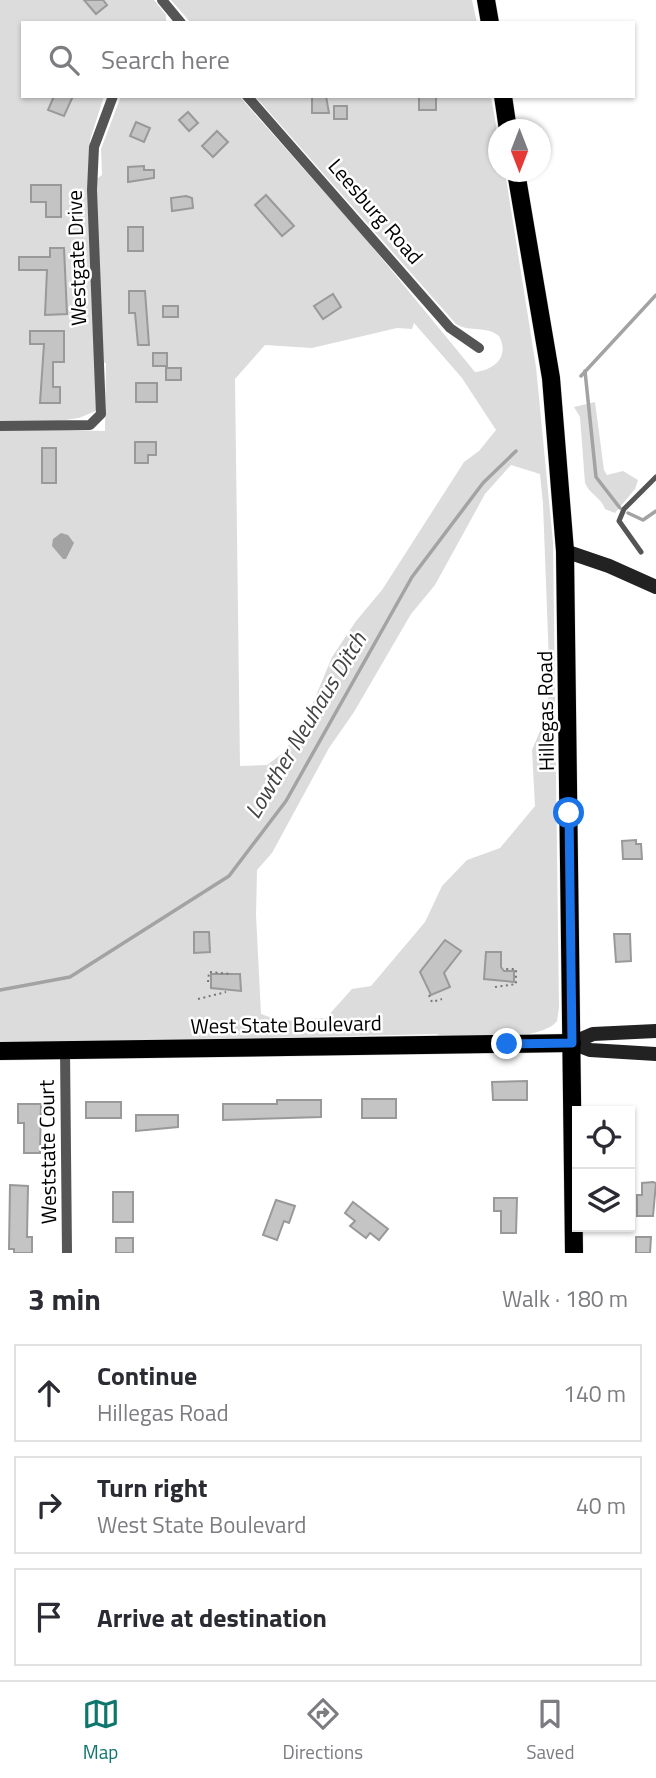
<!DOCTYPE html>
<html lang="en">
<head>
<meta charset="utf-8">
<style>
  body { margin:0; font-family:"Titillium Web",sans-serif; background:#f2f2f3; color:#2b2b33 }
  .controls { position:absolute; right:21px; bottom:21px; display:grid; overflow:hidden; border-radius:0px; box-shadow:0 2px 5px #0004 }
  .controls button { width:63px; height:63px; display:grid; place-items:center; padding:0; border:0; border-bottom:2px solid #e1e1e2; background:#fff; color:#2b2b33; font:35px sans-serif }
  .compass { position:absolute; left:488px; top:119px; width:63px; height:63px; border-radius:50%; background:#fff; box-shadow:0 2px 5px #0004; rotate:180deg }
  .stop { position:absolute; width:21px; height:21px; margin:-16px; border:5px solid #1a73e8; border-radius:50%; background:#fff }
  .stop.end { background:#1a73e8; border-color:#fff; box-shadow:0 2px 7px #0008 }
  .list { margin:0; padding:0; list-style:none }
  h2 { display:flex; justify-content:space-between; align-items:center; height:91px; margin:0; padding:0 28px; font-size:30px }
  h2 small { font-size:23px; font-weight:400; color:#7c7c81 }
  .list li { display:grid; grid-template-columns:46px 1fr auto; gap:21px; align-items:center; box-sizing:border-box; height:98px; margin:0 14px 14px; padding:0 14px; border:2px solid #e1e1e2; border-radius:0px }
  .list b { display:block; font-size:26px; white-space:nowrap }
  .list p { margin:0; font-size:23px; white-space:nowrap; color:#7c7c81 }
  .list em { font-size:23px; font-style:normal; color:#7c7c81 }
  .icon { flex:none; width:38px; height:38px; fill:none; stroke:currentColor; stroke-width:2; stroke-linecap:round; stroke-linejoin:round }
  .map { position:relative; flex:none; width:656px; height:1253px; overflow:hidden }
  .search { position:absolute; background:#fff; box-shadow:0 2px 5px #0004; left:21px; right:21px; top:21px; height:77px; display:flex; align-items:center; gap:18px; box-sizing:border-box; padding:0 24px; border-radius:0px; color:#7c7c81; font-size:26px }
  .sheet { height:427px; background:#fff }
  nav { display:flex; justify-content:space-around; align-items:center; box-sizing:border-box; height:98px; border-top:2px solid #e1e1e2; background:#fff; font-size:19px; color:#7c7c81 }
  nav a { display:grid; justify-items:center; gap:4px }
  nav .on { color:#0f766e }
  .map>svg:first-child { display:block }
</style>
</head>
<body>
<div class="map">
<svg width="656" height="1253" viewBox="0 0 656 1253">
  <rect width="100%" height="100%" fill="#fff"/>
  <!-- green -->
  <g fill="#dcdcdc" fill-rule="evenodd">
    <path d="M0,0H154L166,15V23H23V96H104L90,140L88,185L102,175L101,149L121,96H239L365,238L475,372C494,370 510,357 499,336C486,325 470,333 456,324L255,96H491L498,137V172H505L536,367L553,542L559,1007L557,1021C541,1042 467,1037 441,1037L437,1034L0,1044ZM414,323L462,378L496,430L479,451L464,462L382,590L356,621L332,657L305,722L283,753L267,765L240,766L235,379L265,345L312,348L397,328L412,329ZM102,362L106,363L105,431L68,430L58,421L79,418L98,410ZM511,465L540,474L543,504L550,689L543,724L532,750L535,806L500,848L467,860L442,886L425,922L371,986L352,989L326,1018L281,1021L261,1014L256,915L257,870L272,853L329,748L354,712L411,614L435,585L485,494Z"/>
    <polygon points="171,0 472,0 477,23 191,23"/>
    <path d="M595,402L604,470L607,475L623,471L638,480L635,489L615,513L605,509C601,497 590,495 585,483L580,417L574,407Z"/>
  </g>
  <!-- water -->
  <polygon fill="#a3a3a3" points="61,533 68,535 74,543 66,559 63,559 52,546 53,539"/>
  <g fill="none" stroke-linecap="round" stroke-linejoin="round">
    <!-- stream -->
    <g stroke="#a3a3a3" stroke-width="3.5">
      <polyline points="585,371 596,477 620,508"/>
      <polyline points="581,376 656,295"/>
      <polyline points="628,513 643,520 656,511"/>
      <polyline points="0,990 70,977 229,876 286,801 412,577 483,483 516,451"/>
    </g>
  </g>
  <!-- building -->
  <g fill="#c4c4c4" stroke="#999" stroke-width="2">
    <polygon points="84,0 103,0 107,5 96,14"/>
    <polygon points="54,96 73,96 64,116 48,110"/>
    <polygon points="312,96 326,96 329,113 312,113"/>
    <rect x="419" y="96" width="17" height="14"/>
    <rect x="334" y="106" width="13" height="13"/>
    <polygon points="188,112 198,123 189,131 179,120"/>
    <polygon points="136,122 150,128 144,142 130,136"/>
    <polygon points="217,131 228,142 213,157 202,146"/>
    <polygon points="144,166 144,170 154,170 154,178 128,182 128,167"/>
    <polygon points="31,185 61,185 61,217 46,217 46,202 31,202"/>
    <polygon points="266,195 294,226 282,236 255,205"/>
    <polygon points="186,196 192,198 193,208 172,211 171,198"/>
    <rect x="128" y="227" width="15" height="24"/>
    <polygon points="50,248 64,248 67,314 45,315 47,270 19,270 19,257 50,257"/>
    <polygon points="129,291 145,291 149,345 138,345 135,313 129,313"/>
    <polygon points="333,294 341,307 323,319 314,306"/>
    <rect x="163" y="306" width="15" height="11"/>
    <polygon points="30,331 64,331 64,362 53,362 53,387 60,387 60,403 40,403 44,344 30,344"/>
    <rect x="153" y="353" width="14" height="13"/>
    <rect x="166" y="368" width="15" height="12"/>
    <rect x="136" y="383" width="21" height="19"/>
    <polygon points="135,442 156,442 156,455 148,455 148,463 135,463"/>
    <rect x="42" y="448" width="14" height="35"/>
    <polygon points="636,840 636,844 641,844 642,859 623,859 622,841"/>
    <polygon points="194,932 209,932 210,952 194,953"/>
    <polygon points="614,934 630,934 631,961 616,962"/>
    <polygon points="445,940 461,951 444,973 450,987 431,995 420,972"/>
    <polygon points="486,952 501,952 501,967 504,971 514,971 514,982 484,979"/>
    <polygon points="211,974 240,974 241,991 211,988"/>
    <polygon points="527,1081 527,1100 493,1100 492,1082"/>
    <rect x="362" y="1099" width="34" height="19"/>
    <polygon points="277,1100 321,1100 321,1117 223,1120 223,1104 277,1104"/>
    <rect x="86" y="1102" width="35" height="16"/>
    <polygon points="18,1104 41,1104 40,1153 24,1153 24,1123 18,1123"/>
    <polygon points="136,1115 178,1115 178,1127 136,1131"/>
    <polygon points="653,1182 656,1183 653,1216 637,1216 637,1195 642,1195 642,1183"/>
    <polygon points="10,1185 28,1186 27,1237 32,1237 32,1253 14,1253 14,1249 9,1249"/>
    <rect x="113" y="1192" width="20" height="30"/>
    <polygon points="494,1198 517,1198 516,1233 501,1233 501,1211 494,1211"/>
    <polygon points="276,1200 295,1206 289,1223 284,1221 277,1240 263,1235"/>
    <polygon points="353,1202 388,1229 379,1240 370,1233 366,1238 350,1226 355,1221 345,1213"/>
    <polygon points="636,1237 651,1237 650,1253 636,1253"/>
    <rect x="116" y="1238" width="17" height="15"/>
  </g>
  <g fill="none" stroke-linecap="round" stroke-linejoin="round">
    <!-- primary casing -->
    <g stroke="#dbdbdb" stroke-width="19">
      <g id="primary">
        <polyline points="486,0 490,23"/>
        <polyline points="503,96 508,130"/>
        <polyline points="516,172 551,378 565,551 574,1253"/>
        <polyline points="0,1051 572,1043"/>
      </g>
    </g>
    <!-- path -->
    <g stroke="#777" stroke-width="2" stroke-dasharray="2 3.5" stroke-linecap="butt">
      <polyline points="208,982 209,972 231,974"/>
      <polyline points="495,987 516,984 516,969 504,969"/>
      <polyline points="429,995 432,1002 442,999"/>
      <polyline points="198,999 226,992"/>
    </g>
    <!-- lane -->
    <polyline stroke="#555" stroke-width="5" points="641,552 619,521 624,509 656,477"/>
    <!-- street -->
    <g stroke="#555" stroke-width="10">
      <polyline points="162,0 181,23"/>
      <polyline points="247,96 450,328 479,348"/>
      <polyline points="0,426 90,425 101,414 92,190 94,147 113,96"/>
      <polyline points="65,1050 67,1253"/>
    </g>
    <!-- secondary -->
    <g stroke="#222" stroke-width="14">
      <polyline points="565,551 609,566 656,587"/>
      <polyline points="572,1043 593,1034 656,1031"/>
      <polyline points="572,1043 590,1050 656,1054"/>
    </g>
    <!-- primary -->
    <use href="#primary" stroke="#000" stroke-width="18"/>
  </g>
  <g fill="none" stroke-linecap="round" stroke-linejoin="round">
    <!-- route -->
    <polyline stroke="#1a73e8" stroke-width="9" points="507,1044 572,1043 569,813"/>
  </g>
  <g text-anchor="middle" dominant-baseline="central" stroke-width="5" stroke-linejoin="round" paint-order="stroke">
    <!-- street labels -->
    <g font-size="21" fill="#000" stroke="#fff">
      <text transform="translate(376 211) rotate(49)">Leesburg Road</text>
      <text transform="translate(76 258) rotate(-92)">Westgate Drive</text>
      <text transform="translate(545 711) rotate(-91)">Hillegas Road</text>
      <text transform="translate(286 1024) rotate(-1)">West State Boulevard</text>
      <text transform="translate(47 1152) rotate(-91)">Weststate Court</text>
    </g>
    <!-- water labels -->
    <g font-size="23" font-style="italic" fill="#444" stroke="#fff">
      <text transform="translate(305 725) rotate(-59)">Lowther Neuhaus Ditch</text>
    </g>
  </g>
</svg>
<div class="controls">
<button><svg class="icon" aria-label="locate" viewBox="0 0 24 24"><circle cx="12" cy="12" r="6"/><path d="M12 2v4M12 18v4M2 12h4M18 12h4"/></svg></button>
<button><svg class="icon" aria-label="layers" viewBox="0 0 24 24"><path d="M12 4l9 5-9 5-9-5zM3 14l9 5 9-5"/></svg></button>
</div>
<svg class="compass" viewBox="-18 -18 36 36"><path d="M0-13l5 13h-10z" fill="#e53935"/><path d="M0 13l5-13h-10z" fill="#7c7c81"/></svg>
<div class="stop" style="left:569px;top:813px"></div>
<div class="stop end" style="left:507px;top:1044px"></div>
<div class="search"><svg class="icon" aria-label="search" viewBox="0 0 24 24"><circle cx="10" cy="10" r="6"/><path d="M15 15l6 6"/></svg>Search here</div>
</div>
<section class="sheet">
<h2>3 min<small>Walk · 180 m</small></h2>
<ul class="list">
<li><svg class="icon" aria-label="ahead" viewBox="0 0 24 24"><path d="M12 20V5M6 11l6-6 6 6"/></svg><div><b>Continue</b><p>Hillegas Road</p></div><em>140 m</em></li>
<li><svg class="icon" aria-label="right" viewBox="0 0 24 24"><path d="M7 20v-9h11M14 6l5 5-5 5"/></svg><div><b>Turn right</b><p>West State Boulevard</p></div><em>40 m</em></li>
<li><svg class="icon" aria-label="arrive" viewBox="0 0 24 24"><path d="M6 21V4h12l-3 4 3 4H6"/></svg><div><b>Arrive at destination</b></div></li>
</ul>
</section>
<nav>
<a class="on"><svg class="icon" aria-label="map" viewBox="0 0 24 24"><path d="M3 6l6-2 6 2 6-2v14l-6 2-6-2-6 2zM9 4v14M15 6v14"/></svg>Map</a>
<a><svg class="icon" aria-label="directions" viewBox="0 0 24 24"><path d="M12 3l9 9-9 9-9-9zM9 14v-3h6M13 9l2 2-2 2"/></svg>Directions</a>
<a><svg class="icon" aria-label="saved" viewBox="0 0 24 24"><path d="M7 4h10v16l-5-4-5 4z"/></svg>Saved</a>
</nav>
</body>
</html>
